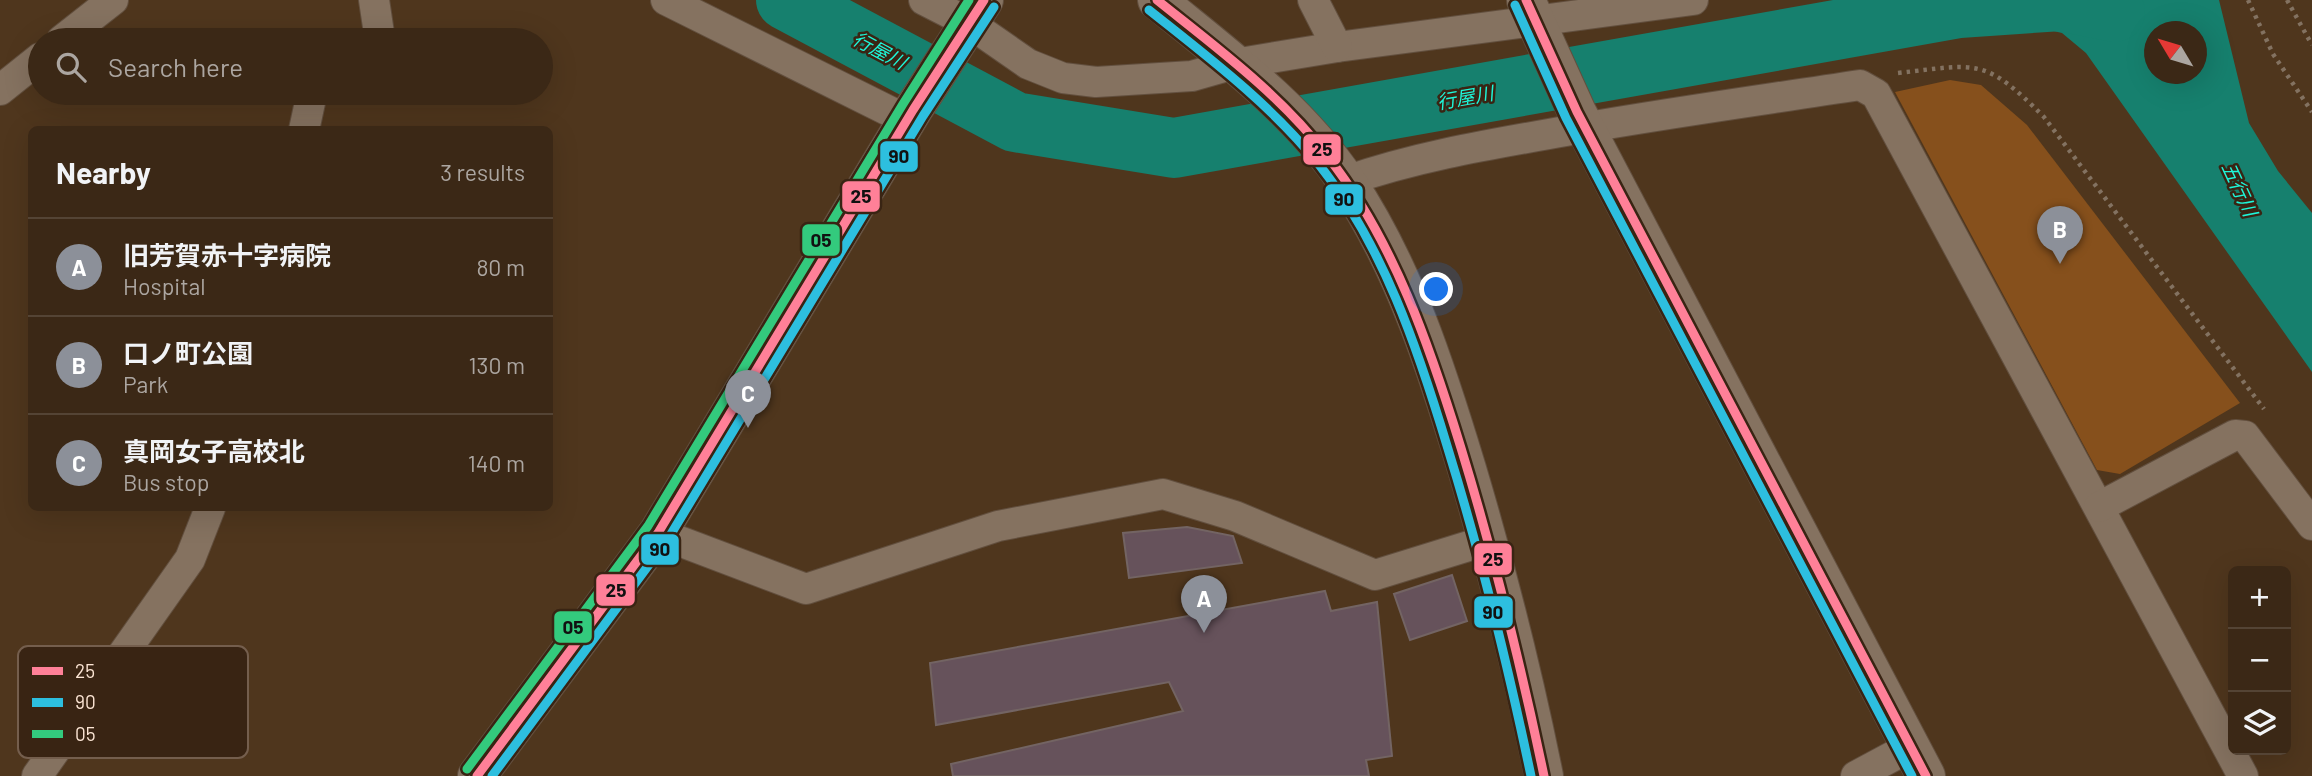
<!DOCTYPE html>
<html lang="en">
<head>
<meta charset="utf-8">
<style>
  body { margin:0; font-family:Barlow,"Noto Sans JP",sans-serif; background:#42301f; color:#f1f3f6 }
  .controls { position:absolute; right:21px; bottom:21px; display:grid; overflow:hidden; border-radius:10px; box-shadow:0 7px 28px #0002 }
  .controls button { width:63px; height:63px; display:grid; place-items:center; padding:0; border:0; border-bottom:2px solid #544435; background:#3b2816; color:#f1f3f6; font:35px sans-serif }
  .compass { position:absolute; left:2144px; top:21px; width:63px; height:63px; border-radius:50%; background:#3b2816; box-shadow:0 7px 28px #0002; rotate:308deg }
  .you { position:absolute; left:1437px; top:290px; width:24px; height:24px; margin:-18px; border:5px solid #fff; border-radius:50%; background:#1a73e8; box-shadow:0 0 0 10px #1a73e833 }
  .badge { display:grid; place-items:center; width:46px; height:46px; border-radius:50%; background:#8c9099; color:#fff; font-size:23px; font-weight:700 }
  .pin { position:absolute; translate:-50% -58px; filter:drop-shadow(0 2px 4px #0008) }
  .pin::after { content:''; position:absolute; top:37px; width:24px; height:21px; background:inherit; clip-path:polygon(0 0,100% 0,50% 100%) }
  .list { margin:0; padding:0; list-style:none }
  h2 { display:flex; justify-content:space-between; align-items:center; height:91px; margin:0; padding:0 28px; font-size:30px }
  h2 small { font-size:23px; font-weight:400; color:#aca6a1 }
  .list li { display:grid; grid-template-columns:46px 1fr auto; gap:21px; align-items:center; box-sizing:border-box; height:98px; padding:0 28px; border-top:2px solid #544435 }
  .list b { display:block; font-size:26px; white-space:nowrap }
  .list p { margin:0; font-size:23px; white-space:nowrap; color:#aca6a1 }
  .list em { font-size:23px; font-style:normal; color:#aca6a1 }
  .icon { flex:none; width:38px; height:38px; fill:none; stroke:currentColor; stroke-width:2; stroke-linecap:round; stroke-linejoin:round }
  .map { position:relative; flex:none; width:2312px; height:776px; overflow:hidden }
  .search { position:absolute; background:#3b2816; box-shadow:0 7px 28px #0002; left:28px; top:28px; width:525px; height:77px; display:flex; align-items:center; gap:18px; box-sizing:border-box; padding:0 24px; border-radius:38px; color:#aca6a1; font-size:26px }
  .panel { position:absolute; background:#3b2816; box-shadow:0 7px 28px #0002; left:28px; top:126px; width:525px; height:385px; border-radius:10px }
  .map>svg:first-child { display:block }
</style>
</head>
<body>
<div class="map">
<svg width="2312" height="776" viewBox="0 0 2312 776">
  <rect width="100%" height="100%" fill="#4f361d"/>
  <!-- green -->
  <polygon fill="#86501c" points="1950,80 1981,85 2027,125 2240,403 2120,474 2097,470 1895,92"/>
  <!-- water -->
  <path fill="#16806e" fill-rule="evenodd" d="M2034,0H2219L2249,123L2278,171L2312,213V372L2086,53L2062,33L2037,27ZM2154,32H2196V74H2154Z"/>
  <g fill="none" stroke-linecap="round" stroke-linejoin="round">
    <!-- river -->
    <polyline stroke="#16806e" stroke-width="60" points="786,0 1015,122 1174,148 1959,8 2061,1 2115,12"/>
  </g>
  <!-- building -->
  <g fill="#66525b" stroke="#736463" stroke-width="2">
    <polygon points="1187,527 1233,536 1242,563 1129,578 1123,533"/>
    <polygon points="1452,575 1467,621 1410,640 1394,594"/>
    <polygon points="1325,591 1331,611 1377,602 1392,756 1366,760 1369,776 953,776 951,764 1183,711 1169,682 936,725 930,663"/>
  </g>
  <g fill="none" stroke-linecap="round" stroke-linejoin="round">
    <!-- street casing -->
    <g stroke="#624f3e" stroke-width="32">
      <g id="street">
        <polyline points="374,0 380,40"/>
        <polyline points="666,0 907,120"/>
        <polyline points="924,0 969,23 1028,64 1063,78 1096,82 1192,76 1234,64 1337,47 1693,0"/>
        <polyline points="1313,0 1337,47"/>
        <polyline points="62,40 113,0"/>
        <polyline points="0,90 40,58"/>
        <polyline points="304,130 312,93"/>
        <path d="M1346,181C1412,158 1480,146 1549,134C1652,115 1756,101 1860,85L1876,94L2243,776"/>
        <polyline points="2099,507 2235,435 2245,436 2312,525"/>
        <polyline points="658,533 806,589 998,526 1163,494 1235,516 1375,575 1488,540"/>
        <polyline points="37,776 190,559 210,508"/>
        <polyline points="1856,776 1910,747"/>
      </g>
    </g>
    <!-- secondary casing -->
    <g stroke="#624f3e" stroke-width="40">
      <g id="secondary">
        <path d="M1157,0C1224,55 1298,109 1347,182C1405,269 1437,370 1467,469C1497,570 1523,672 1544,776"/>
        <polyline points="1526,0 1577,112 1926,776"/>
        <polyline points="477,776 658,533 913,110 984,0"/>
      </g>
    </g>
    <!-- path -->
    <g stroke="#837261" stroke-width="4.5" stroke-dasharray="3.5 5" stroke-linecap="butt">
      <polyline points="2248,0 2273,54 2312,112"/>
      <polyline points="2287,0 2312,45"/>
      <path d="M1898,73C1979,64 1984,57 2044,117L2264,409"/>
    </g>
    <!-- street -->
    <use href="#street" stroke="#857260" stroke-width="30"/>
    <!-- secondary -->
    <use href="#secondary" stroke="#857260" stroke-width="38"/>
    <!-- bus-1 casing -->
    <g stroke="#392413" stroke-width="14">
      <g id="bus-1">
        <path d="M1157,0C1217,48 1281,95 1328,157C1394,241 1430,347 1461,448C1494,556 1521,666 1544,776"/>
        <polyline points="1526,0 1577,112 1926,776"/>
        <polyline points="477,776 658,533 913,110 984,0"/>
      </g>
    </g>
    <!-- bus-2 casing -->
    <g stroke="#392413" stroke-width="14">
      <g id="bus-2">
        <polyline points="1515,5 1566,118 1912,776"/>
        <path d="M1149,10C1208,57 1269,103 1317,162C1383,244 1418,349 1448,449C1481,556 1508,666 1531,776"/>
        <polyline points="492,776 668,539 923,116 994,7"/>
      </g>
    </g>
    <!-- bus-3 casing -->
    <g stroke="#392413" stroke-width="14">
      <polyline id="bus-3" points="467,769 648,526 903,104 969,0"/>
    </g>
    <!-- bus-1 -->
    <use href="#bus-1" stroke="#ff8098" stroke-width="9"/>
    <!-- bus-2 -->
    <use href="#bus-2" stroke="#2dbfdf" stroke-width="9"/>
    <!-- bus-3 -->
    <use href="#bus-3" stroke="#33ca7d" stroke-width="9"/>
  </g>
  <g text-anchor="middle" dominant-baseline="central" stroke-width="5" stroke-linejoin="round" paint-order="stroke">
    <!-- water labels -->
    <g font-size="19" font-style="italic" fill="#1ef6d9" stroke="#392413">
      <text transform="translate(880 50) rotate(28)">行屋川</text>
      <text transform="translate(1465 97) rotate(-10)">行屋川</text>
      <text transform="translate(2240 189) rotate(65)">五行川</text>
    </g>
  </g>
  <!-- legend -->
  <rect x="18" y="646" width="230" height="112" rx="10" fill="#392413" stroke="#745e4d" stroke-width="2"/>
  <rect x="32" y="667" width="31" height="8" fill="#ff8098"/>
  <rect x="32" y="698" width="31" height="9" fill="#2dbfdf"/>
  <rect x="32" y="730" width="31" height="8" fill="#33ca7d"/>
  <g font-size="19" fill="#fce5d4">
    <text x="75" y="678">25</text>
    <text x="75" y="709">90</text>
    <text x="75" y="741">05</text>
  </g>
  <g stroke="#392413" stroke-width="2.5">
    <rect x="1302" y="133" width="40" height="33" rx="7" fill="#ff8098"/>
    <rect x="879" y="140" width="40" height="33" rx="7" fill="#2dbfdf"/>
    <rect x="841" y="180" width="40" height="33" rx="7" fill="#ff8098"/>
    <rect x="1324" y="183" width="40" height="33" rx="7" fill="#2dbfdf"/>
    <rect x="801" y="223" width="40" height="34" rx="7" fill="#33ca7d"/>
    <rect x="640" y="533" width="40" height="33" rx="7" fill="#2dbfdf"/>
    <rect x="1473" y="542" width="40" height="34" rx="7" fill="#ff8098"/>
    <rect x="595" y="573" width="41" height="34" rx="7" fill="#ff8098"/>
    <rect x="1473" y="595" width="41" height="34" rx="7" fill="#2dbfdf"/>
    <rect x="553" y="610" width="40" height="34" rx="7" fill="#33ca7d"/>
  </g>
  <g font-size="19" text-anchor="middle" font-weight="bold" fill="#111">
    <text x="1322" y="156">25</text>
    <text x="899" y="163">90</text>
    <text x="861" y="203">25</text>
    <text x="1344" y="206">90</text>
    <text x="821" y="247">05</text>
    <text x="660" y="556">90</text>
    <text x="1493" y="566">25</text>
    <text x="616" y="597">25</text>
    <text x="1493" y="619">90</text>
    <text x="573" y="634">05</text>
  </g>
</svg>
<div class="controls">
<button>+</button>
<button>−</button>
<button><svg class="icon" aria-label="layers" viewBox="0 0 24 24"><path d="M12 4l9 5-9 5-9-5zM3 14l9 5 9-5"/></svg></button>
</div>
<svg class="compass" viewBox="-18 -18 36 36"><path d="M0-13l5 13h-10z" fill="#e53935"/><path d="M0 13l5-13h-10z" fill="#aca6a1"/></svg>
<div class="you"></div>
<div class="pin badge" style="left:1204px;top:633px">A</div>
<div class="pin badge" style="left:2060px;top:264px">B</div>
<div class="pin badge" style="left:748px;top:428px">C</div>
<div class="search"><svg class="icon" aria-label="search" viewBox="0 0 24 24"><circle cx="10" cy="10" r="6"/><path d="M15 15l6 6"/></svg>Search here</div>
<section class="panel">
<h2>Nearby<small>3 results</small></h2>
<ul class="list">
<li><span class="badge">A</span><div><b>旧芳賀赤十字病院</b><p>Hospital</p></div><em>80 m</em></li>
<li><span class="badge">B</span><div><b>口ノ町公園</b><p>Park</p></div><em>130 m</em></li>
<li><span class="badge">C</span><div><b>真岡女子高校北</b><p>Bus stop</p></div><em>140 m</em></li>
</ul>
</section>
</div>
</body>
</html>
